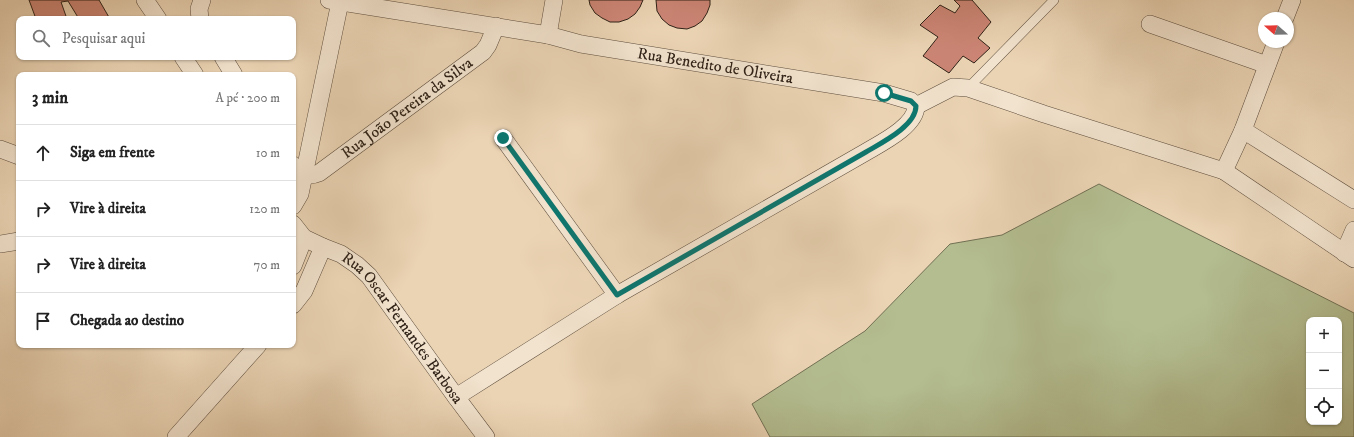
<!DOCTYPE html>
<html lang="pt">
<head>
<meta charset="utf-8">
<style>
  body { margin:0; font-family:"IM FELL DW Pica",serif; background:#f2f2f2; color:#222 }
  .controls { position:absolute; right:12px; bottom:12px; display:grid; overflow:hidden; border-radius:8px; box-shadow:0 1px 3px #0004 }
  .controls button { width:36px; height:36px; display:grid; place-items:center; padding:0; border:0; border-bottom:1px solid #e0e0e0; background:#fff; color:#222; font:20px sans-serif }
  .compass { position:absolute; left:1258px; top:12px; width:36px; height:36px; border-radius:50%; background:#fff; box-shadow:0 1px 3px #0004; rotate:290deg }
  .stop { position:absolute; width:12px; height:12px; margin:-9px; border:3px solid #0f766e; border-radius:50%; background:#fff }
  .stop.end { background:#0f766e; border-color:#fff; box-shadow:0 1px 4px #0008 }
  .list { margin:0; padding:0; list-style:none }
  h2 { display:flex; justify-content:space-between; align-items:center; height:52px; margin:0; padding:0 16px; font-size:17px }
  h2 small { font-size:13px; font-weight:400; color:#767676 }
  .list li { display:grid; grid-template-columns:26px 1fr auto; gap:12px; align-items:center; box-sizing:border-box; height:56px; padding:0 16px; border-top:1px solid #e0e0e0 }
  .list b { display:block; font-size:15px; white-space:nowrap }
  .list em { font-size:13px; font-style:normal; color:#767676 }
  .icon { flex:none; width:22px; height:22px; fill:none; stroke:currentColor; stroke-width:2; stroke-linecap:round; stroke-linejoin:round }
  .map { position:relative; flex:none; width:1354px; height:437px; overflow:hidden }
  .search { position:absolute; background:#fff; box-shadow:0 1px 3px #0004; left:16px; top:16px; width:280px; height:44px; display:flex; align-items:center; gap:10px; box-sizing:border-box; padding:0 14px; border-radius:8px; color:#767676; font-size:15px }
  .panel { position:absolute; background:#fff; box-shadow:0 1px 3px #0004; left:16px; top:72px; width:280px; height:276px; border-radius:8px }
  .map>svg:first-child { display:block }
</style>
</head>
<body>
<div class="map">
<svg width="1354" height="437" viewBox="0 0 1354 437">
  <rect width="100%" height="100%" fill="#ebd4b4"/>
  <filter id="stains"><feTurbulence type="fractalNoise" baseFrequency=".005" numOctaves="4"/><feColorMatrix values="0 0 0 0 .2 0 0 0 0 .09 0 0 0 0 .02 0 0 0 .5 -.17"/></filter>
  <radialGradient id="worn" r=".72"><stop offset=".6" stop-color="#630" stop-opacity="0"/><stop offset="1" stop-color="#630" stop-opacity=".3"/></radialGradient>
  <!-- green -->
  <path fill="#b3bd90" stroke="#717054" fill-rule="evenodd" d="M1099,184L1354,313V437H770L752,404L865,331L950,244L1002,235ZM1309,320H1339V422H1309Z"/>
  <!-- building -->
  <g fill="#cc8575" stroke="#2f2217">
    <polygon points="29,0 99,0 110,19 79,19 68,1 61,2 67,19 36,19"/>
    <polygon points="589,0 643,0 640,7 635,14 628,19 619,22 610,22 602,18 595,13 590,5"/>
    <polygon points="656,0 710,0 710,5 707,13 702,21 695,26 687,29 677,28 669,25 662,19 657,11"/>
    <polygon points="954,0 972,0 991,22 978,38 990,48 974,63 963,56 949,73 923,56 938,37 920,25 940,5 955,13 960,6"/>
  </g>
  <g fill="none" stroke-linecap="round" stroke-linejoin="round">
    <!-- service casing -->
    <g stroke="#5e4e3e" stroke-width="10">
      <polyline id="service" points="968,88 1054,0"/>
    </g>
    <!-- minor casing -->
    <g stroke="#5e4e3e" stroke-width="18">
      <g id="minor">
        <polyline points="145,0 158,19"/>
        <path id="s1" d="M329,0L548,35L581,44L884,93L911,101L916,106C916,126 881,143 866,152L617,295L456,397"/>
        <polyline points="1285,18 1292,0"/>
        <polyline points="200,19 199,9 202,0"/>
        <polyline points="1150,24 1267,65"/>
        <polyline points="548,35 554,0"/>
        <polyline points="183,57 195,75"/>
        <polyline points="223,57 234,75"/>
        <polyline points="916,106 953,87 968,88 1044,114 1224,171 1354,259"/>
        <polyline points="1243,130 1354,200"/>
        <polyline points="503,138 617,295"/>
        <polyline points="0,149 19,156"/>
        <path id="s2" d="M293,165C302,174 307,178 319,173L483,52L488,45L496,26"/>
        <polyline points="1224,171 1243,130 1276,42"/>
        <polyline points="293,206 300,194 304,175 340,2"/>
        <path id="s3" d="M293,224L304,238L323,247L341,254L357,265L369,276L456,397L486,437"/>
        <polyline points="0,244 19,241"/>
        <polyline points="1344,253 1354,230"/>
        <polyline points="293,266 304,238"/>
        <polyline points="293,305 304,291 323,247"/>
        <polyline points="176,437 258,345"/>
      </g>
    </g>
    <!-- service -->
    <use href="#service" stroke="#f2e3ce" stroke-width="9"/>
    <!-- minor -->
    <use href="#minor" stroke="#f2e3ce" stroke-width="17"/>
  </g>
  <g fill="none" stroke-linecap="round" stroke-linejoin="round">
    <!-- route -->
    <path stroke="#0f766e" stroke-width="5" d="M503,138L617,295L866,152C881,143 916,126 916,106L911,101L884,93"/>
  </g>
  <g text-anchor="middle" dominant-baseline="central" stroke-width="3" stroke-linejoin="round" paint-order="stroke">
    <!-- street labels -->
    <g font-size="16" fill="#2f2217" stroke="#f2e3ce">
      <text stroke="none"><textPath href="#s1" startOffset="392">Rua Benedito de Oliveira</textPath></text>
      <text stroke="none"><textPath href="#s2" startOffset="139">Rua João Pereira da Silva</textPath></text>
      <text stroke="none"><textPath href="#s3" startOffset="155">Rua Oscar Fernandes Barbosa</textPath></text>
    </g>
  </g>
  <rect width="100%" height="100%" filter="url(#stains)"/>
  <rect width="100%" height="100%" fill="url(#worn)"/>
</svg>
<div class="controls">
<button>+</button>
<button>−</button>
<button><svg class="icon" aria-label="locate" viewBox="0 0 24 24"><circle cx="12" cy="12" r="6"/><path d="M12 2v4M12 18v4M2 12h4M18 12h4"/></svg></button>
</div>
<svg class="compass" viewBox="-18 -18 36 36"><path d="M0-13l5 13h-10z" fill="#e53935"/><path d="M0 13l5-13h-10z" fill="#767676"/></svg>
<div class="stop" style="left:884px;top:93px"></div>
<div class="stop end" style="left:503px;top:138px"></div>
<div class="search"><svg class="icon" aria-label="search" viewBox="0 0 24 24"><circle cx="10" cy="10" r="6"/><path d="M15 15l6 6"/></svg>Pesquisar aqui</div>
<section class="panel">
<h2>3 min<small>A pé · 200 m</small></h2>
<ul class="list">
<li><svg class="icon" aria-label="ahead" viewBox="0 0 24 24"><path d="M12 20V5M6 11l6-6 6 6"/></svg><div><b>Siga em frente</b></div><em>10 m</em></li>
<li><svg class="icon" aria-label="right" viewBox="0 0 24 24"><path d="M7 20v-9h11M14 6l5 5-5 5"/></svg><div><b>Vire à direita</b></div><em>120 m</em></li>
<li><svg class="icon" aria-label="right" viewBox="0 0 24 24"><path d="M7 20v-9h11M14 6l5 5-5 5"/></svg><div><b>Vire à direita</b></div><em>70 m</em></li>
<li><svg class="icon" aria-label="arrive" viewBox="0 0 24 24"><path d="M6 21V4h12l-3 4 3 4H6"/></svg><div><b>Chegada ao destino</b></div></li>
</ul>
</section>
</div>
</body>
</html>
